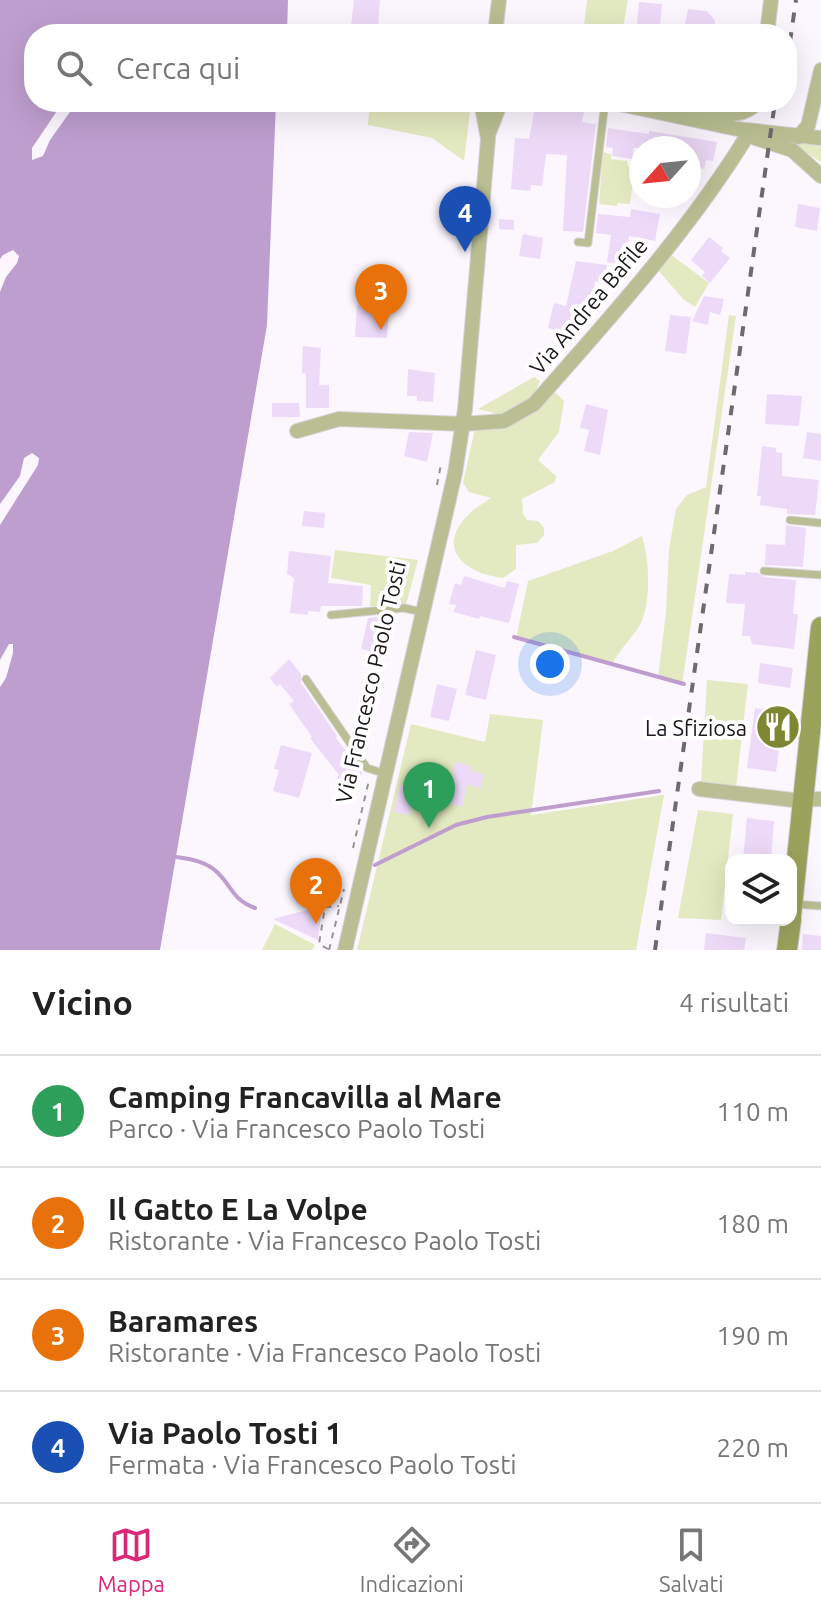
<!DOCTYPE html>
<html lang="it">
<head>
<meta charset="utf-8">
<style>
  body { margin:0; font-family:Ubuntu,sans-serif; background:#f6f6f6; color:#222 }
  .controls { position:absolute; right:24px; bottom:24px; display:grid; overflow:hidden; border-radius:16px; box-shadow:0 8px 32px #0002 }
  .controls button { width:72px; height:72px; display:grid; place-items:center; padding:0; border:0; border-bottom:2px solid #e0e0e0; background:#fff; color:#222; font:40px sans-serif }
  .compass { position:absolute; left:629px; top:136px; width:72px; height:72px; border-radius:50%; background:#fff; box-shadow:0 8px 32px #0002; rotate:243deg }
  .you { position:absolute; left:550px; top:664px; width:28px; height:28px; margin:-20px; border:6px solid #fff; border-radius:50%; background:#1a73e8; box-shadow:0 0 0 12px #1a73e833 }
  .badge { display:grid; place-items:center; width:52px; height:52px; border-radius:50%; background:#db2777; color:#fff; font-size:26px; font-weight:700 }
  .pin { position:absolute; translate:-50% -66px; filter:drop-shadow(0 2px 4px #0008) }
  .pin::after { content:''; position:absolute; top:42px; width:28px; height:24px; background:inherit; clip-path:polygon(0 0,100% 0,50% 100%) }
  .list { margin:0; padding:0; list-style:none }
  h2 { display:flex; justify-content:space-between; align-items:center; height:104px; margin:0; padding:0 32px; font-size:34px }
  h2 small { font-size:26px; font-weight:400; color:#767676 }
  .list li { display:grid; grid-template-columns:52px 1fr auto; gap:24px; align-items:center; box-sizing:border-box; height:112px; padding:0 32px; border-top:2px solid #e0e0e0 }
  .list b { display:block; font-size:30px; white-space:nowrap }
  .list p { margin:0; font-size:26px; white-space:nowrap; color:#767676 }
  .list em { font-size:26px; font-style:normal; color:#767676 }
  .icon { flex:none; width:44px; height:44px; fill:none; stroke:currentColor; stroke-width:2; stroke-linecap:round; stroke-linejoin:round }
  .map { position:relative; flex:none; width:821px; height:950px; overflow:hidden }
  .search { position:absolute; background:#fff; box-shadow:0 8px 32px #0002; left:24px; right:24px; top:24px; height:88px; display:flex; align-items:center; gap:20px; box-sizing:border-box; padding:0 28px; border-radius:32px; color:#767676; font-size:30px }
  .sheet { height:552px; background:#fff }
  nav { display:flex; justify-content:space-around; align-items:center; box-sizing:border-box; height:112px; border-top:2px solid #e0e0e0; background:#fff; font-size:22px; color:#767676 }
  nav a { display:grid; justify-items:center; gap:4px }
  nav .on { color:#db2777 }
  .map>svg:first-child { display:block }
</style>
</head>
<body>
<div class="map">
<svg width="821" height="950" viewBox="0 0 821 950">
  <rect width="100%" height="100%" fill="#fcf7ff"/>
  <!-- green -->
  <g fill="#e3e9c0">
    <polygon points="587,0 628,0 622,34 583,34"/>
    <polygon points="370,102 432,102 470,112 464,161 432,138 368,125"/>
    <polygon points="800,142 821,142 821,162 798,147"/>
    <polygon points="603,152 611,154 611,159 627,161 627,166 635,167 630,204 618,203 617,206 599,204"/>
    <polygon points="670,254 709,283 695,307 683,299 658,270"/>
    <polygon points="729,315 736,316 682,685 658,678 666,612 669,549 676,509 687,495 706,487"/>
    <path d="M534,377L540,381L536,390L556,393L564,401L559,432L538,460L556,476L555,482L522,499L523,514L527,520L538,521L544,528V535L537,543L516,545V569L503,578C464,574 434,547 470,513C476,507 484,503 491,498L469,492L463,483L475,429L500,426L494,413L478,409Z"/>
    <path d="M642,536C649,559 651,594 643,618C637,635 619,648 612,665L516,639L528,581L613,551Z"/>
    <polygon points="335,550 418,560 406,605 370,606 371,585 331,578"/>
    <polygon points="707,680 748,684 736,787 701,782"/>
    <polygon points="490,714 543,720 531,815 664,795 636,950 357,950 411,724 485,742"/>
    <polygon points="698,810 733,814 721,920 678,918"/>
    <polygon points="275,924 315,945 312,950 262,950"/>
  </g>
  <!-- water -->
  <polygon fill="#be9ecf" points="0,0 288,0 287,34 34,34 34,102 276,102 267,325 160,950 0,950"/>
  <!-- pier -->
  <g fill="#fcf7ff">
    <polygon points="63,102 77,102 50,140 43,156 32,160 32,148"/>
    <polygon points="13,250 19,256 17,263 6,277 0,292 0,259 3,255"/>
    <polygon points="32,453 39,458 38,465 0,525 0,504 20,476 24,458"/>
    <polygon points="9,644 13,644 13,653 6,678 0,687 0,660"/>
  </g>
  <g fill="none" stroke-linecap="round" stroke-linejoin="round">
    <!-- stream -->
    <g stroke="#be9ecf" stroke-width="4">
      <polyline points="514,637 684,684"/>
      <path d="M176,857C192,859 207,862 218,873C233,888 233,900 255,908"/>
      <polyline points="375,865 456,825 487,817 659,791"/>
    </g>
  </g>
  <!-- building -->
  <g fill="#eddaf8">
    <polygon points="354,0 380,0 378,28 370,26 369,34 350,34"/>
    <polygon points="639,2 662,4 659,34 636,34"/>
    <polygon points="688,9 707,11 715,20 714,34 683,34"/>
    <polygon points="536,103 584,112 582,122 596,124 583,232 563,231 567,155 546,154 542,186 531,185 530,191 511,189 515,138 529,139"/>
    <polygon points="608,128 649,134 649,131 717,142 713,161 706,160 704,169 689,166 689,148 667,145 666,148 634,148 632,159 612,156 613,148 606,147"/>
    <polygon points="798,204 820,208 817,231 795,227"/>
    <polygon points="631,209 660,214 655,241 629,236 625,264 607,262 611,235 596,233 598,214 630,217"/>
    <polygon points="499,219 514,220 514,230 499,229"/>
    <polygon points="523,234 543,238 540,259 519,256"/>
    <polygon points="709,237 723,248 721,251 730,258 710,283 702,276 705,272 691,260"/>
    <polygon points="576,261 607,265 605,277 601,276 600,282 595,281 592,306 576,304 569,333 548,328 554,303 566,306"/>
    <polygon points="704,296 724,299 720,315 710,312 708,325 692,321"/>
    <polygon points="357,305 389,307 387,338 355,337"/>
    <polygon points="670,315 691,317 686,354 665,351"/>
    <polygon points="303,346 321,348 319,385 329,385 329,408 306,408 306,373 302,373"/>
    <polygon points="408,369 435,373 433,402 417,401 417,396 407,396"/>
    <polygon points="767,394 802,396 799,426 765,424"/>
    <polygon points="272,403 299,403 300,417 272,417"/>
    <polygon points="586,404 608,410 600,455 584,451 589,430 580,428"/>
    <polygon points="409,432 433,433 427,462 404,456"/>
    <polygon points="807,432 821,434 821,461 803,458"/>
    <polygon points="762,446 776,448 776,452 782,453 782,476 819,480 815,515 787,514 787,509 760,505 761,496 757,496"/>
    <polygon points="304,511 325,513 324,528 302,526"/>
    <polygon points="786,525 806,528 803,567 765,565 766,544 785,545"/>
    <polygon points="289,551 331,556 328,583 363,586 362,606 321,606 320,612 308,611 308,615 290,613 294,578 287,574"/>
    <polygon points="745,572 758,573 764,577 796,580 793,614 798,614 794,649 752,644 750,636 742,636 745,604 726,603 729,574 745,575"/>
    <polygon points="464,576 505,588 507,581 519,584 509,623 480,616 479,619 454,612 456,605 449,604 455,583 461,585"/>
    <polygon points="376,617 395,621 388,655 361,649 368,618"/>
    <polygon points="476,650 496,655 486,700 465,695"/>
    <polygon points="289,659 301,674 301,683 337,736 336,738 362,772 358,789 349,795 337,777 339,775 310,738 312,737 289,704 294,701 280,684 277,687 270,678"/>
    <polygon points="760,663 793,668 790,688 758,683"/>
    <polygon points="437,684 457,689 449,721 430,717"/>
    <polygon points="755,708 784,712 776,772 747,768"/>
    <polygon points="281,745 312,753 299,798 273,791 279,770 274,769"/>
    <polygon points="455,762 472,766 471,771 484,774 481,788 467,785 462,807 448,803"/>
    <polygon points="400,785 415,788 409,815 394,812"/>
    <polygon points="747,818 774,821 771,860 743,860"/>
    <polygon points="322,906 318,940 273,919"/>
    <polygon points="706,933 746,938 744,950 704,950"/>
    <polygon points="803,934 821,936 821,950 802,950"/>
  </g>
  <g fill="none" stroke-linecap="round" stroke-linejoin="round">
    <!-- service casing -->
    <g stroke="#d8d3db" stroke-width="9">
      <g id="service">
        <polyline points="578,242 588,243 605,102"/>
        <polyline points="790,520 821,523"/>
        <polyline points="764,571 821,575"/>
        <polyline points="331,615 404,608 422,612"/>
        <polyline points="306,679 367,768 386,774"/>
        <polyline points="794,904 821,906"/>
      </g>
    </g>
    <!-- minor casing -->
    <g stroke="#d8d3db" stroke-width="16">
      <g id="minor">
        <polyline points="495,34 499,0"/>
        <polyline points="767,34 771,0"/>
        <polyline points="610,102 737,129 821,138"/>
        <path d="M672,114L682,105C704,110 740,124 757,102"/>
        <polyline points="488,135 501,102"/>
        <polyline points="798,137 808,126 821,70"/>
        <polyline points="755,138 792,150 821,176"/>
        <path d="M297,431L339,419L463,424L504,421L534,404C609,319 688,232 747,136"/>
        <polyline points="699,789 793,800 821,799"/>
        <polyline points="345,950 455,473 465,409 488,139 481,102"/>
      </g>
    </g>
    <!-- secondary casing -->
    <g stroke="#d8d3db" stroke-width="22">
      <g id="secondary">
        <polyline points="791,916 821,627"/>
        <polyline points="787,950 791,920"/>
      </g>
    </g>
    <!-- path -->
    <g stroke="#98939a" stroke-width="2" stroke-dasharray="6 6" stroke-linecap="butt">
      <polyline points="437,485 441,464"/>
      <polyline points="353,848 369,780"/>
      <polyline points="328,949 319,944 325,907 339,906"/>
      <polyline points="329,950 344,889"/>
    </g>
    <!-- service -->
    <use href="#service" stroke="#b9bf92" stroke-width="7"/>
    <!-- minor -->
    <use href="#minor" stroke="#b9bf92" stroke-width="14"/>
    <!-- secondary -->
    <use href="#secondary" stroke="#9aa25c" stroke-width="20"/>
    <!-- rail -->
    <g stroke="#6d6970" stroke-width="4" stroke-dasharray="10 10" stroke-linecap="butt">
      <polyline points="787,62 796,0"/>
      <polyline points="655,950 775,102"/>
    </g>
  </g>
  <!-- icons -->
  <defs>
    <g id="restaurant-disc" transform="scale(2.3)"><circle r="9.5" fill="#7f8632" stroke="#fff"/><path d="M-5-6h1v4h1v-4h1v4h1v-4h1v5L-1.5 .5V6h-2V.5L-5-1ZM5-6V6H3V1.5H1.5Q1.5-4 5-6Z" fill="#fff"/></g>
  </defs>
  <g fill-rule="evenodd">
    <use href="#restaurant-disc" x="778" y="727"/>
  </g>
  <g text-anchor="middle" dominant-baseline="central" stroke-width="8" stroke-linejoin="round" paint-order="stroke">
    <!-- street labels -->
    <g font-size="22" fill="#1b171d" stroke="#fff">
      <text transform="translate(588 306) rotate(-50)">Via Andrea Bafile</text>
      <text transform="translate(370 682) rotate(-77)">Via Francesco Paolo Tosti</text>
    </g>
    <!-- poi labels -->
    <g font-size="22" fill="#1b171d" stroke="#fff" text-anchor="end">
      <text x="747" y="727">La Sfiziosa</text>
    </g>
  </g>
</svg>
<div class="controls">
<button><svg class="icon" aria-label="layers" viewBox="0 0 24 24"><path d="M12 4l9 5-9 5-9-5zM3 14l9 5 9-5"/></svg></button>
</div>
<svg class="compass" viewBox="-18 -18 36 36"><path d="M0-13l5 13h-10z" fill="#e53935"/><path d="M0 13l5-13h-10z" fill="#767676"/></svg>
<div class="you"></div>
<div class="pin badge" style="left:429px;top:828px;background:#2e9e5b">1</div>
<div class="pin badge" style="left:316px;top:924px;background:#e8710a">2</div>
<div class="pin badge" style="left:381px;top:330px;background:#e8710a">3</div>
<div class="pin badge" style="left:465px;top:252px;background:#1a4fb4">4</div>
<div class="search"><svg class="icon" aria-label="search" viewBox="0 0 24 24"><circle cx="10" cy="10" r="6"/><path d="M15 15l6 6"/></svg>Cerca qui</div>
</div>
<section class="sheet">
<h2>Vicino<small>4 risultati</small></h2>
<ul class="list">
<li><span class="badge" style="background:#2e9e5b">1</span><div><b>Camping Francavilla al Mare</b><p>Parco · Via Francesco Paolo Tosti</p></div><em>110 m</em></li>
<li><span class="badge" style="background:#e8710a">2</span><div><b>Il Gatto E La Volpe</b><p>Ristorante · Via Francesco Paolo Tosti</p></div><em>180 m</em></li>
<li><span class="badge" style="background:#e8710a">3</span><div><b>Baramares</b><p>Ristorante · Via Francesco Paolo Tosti</p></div><em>190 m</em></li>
<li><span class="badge" style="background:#1a4fb4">4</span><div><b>Via Paolo Tosti 1</b><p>Fermata · Via Francesco Paolo Tosti</p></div><em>220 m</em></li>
</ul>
</section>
<nav>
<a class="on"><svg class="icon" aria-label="map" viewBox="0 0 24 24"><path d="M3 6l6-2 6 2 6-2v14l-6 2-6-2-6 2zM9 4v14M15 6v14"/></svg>Mappa</a>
<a><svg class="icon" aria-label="directions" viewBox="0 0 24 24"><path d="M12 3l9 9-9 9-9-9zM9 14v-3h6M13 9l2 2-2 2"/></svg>Indicazioni</a>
<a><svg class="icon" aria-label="saved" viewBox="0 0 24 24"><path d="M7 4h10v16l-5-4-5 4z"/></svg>Salvati</a>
</nav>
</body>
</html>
